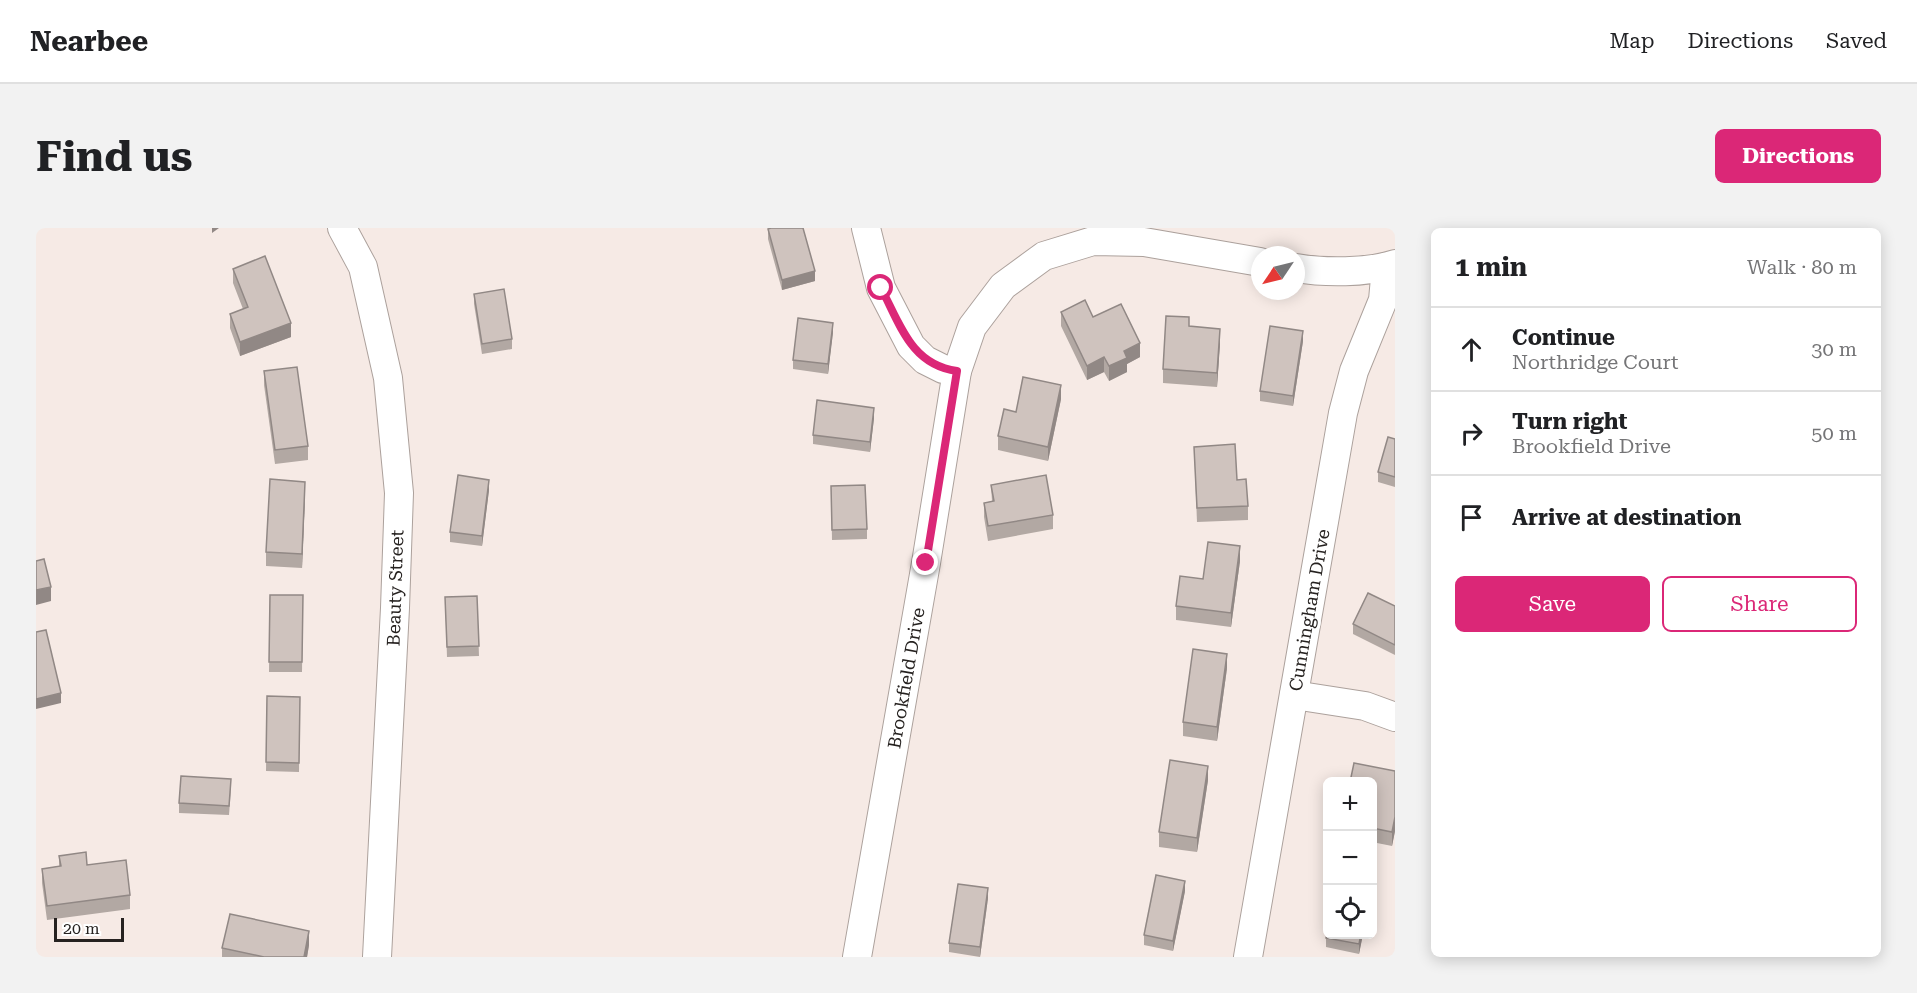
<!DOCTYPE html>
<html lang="en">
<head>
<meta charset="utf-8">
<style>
  body { margin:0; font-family:"Roboto Serif",serif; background:#f2f2f2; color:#202124 }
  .controls { position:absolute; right:18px; bottom:18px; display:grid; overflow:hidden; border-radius:9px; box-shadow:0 3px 15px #0003 }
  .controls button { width:54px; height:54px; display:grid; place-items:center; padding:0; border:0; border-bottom:2px solid #e0e0e0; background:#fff; color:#202124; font:30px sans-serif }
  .compass { position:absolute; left:1215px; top:18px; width:54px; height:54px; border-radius:50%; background:#fff; box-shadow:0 3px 15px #0003; rotate:235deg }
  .scale { position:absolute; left:18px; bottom:15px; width:70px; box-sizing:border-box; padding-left:6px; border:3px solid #262220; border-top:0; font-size:16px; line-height:21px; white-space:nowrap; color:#262220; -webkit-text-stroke:4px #fff; paint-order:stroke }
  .stop { position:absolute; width:18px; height:18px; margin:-14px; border:4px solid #db2777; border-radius:50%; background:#fff }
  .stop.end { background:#db2777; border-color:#fff; box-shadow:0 2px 6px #0008 }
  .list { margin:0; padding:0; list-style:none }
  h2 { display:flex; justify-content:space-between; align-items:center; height:78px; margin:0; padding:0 24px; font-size:26px }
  h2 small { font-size:20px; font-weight:400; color:#757577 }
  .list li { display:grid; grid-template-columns:39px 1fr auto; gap:18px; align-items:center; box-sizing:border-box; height:84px; padding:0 24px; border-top:2px solid #e0e0e0 }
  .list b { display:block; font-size:22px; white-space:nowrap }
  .list p { margin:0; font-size:20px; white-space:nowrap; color:#757577 }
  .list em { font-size:20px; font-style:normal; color:#757577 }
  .actions { display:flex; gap:12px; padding:18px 24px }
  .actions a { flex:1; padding:14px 0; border:2px solid #db2777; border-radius:9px; text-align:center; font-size:21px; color:#db2777 }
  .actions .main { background:#db2777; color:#fff }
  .icon { flex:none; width:33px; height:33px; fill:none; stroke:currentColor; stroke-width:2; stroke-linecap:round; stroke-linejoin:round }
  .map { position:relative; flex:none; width:1359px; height:729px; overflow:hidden; border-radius:9px }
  header { display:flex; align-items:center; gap:36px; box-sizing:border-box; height:84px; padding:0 30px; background:#fff; border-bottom:2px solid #e0e0e0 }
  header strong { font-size:28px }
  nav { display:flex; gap:33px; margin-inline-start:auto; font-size:21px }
  .intro { display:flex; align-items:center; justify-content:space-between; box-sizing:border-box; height:144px; padding:0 36px }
  h1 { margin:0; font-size:42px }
  .button { padding:15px 27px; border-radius:9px; background:#db2777; color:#fff; font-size:21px; font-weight:700 }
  main { display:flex; gap:36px; padding:0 36px }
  aside { flex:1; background:#fff; border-radius:9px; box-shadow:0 3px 15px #0003 }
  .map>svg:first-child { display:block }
</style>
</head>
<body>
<header>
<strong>Nearbee</strong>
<nav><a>Map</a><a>Directions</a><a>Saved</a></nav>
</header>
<div class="intro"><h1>Find us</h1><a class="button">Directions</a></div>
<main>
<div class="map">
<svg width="1359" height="729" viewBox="0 0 1359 729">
  <rect width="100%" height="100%" fill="#f6eae5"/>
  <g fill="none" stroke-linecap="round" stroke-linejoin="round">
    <!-- street casing -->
    <g stroke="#aca19c" stroke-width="30">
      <g id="street">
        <polyline points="306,0 327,39 352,150 363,265 359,380 341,729"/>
        <polyline points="830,0 845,60 875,118 889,132 907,141 921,143"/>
        <path d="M1260,40C1289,45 1330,45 1359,36"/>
        <polyline points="1258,467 1329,478 1359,489"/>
        <polyline points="821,729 890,335 921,143 936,99 967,58 1008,28 1057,13 1108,14 1224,34"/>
        <polyline points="1212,729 1307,185 1318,143 1347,72 1350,39"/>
      </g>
    </g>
    <!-- street -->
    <use href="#street" stroke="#fff" stroke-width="28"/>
  </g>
  <!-- wall -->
  <g fill="#b2a8a3">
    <polygon points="732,1 779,53 746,62 732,11"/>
    <polygon points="197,41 255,109 204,128 194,100 194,86 207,81 197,55"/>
    <polygon points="438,66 476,111 476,121 446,126 438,76"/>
    <polygon points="1025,84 1057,89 1104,129 1091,136 1091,144 1073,153 1068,144 1051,152 1025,98"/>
    <polygon points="1153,98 1184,115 1181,159 1127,155 1127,141"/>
    <polygon points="797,104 792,146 757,141 757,132"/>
    <polygon points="1267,113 1257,178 1224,173 1224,163"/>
    <polygon points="228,143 272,218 272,232 239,236 228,157"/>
    <polygon points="1025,171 1012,233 962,222 962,208 980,184"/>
    <polygon points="838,190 834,224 777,216 777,207"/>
    <polygon points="1359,211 1359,259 1342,254 1342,244"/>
    <polygon points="1158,219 1201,252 1212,278 1212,292 1161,294"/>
    <polygon points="955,257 1017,287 1017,301 952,313 948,289 948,275 956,273"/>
    <polygon points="795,258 831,301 831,311 796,312"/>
    <polygon points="453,262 446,318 414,314 414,304"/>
    <polygon points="269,268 266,340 230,338 230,324"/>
    <polygon points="1204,333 1195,399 1140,392 1140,378 1167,351"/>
    <polygon points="234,367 267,367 266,444 233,444"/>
    <polygon points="441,368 443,428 411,429 409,369"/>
    <polygon points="1359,378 1359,427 1317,406 1317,396"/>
    <polygon points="1191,440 1181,513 1147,508 1147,494"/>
    <polygon points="231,468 264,469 263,544 230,543"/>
    <polygon points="1359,543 1359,603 1356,618 1336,614 1336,554"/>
    <polygon points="1172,552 1161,624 1123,619 1123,604"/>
    <polygon points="195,560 193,587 143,585 143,575"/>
    <polygon points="23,628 51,637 94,667 94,681 11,692 6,655 6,641 23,638"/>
    <polygon points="1149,663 1137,723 1108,717 1108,707"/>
    <polygon points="952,670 944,729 913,724 913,715"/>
    <polygon points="1327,706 1323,726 1290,719 1290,710"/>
    <polygon points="273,717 271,729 186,729 186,720"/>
  </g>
  <!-- shaded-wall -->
  <g fill="#918885">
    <polygon points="176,0 183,0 176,5"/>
    <polygon points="779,43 779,53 746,62 746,52"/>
    <polygon points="255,95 255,109 204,128 204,114"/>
    <polygon points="797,95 797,104 792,146 792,136"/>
    <polygon points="1184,101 1184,115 1181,159 1181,145"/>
    <polygon points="1267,103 1267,113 1257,178 1257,168"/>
    <polygon points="1104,115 1104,129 1091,136 1091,144 1073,153 1073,138 1088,123"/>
    <polygon points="1068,129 1068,144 1051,152 1051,138"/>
    <polygon points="1025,157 1025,171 1012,233 1012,219"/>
    <polygon points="838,180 838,190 834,224 834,214"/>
    <polygon points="453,252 453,262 446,318 446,308"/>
    <polygon points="269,254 269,268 266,340 266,326"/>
    <polygon points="1204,318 1204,333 1195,399 1195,385"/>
    <polygon points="15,359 15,373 0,377 0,362"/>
    <polygon points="1191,426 1191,440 1181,513 1181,499"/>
    <polygon points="25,465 25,475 0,481 0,471"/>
    <polygon points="1172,538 1172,552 1161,624 1161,610"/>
    <polygon points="1359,589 1359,603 1356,618 1356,604"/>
    <polygon points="1149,653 1149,663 1137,723 1137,713"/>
    <polygon points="952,660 952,670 944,729 944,719"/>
    <polygon points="273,703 273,717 271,729 268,729"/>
    <polygon points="1325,706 1327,706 1323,726 1323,716"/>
  </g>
  <!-- building -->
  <g fill="#cfc3be" stroke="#918885" stroke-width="1.5">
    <polygon points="735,0 767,0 779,43 746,52 732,1"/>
    <polygon points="229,28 255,95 204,114 194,86 212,79 197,41"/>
    <polygon points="468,61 476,111 446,116 438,66"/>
    <polygon points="1049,72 1057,89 1085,76 1104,115 1088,123 1091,130 1073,138 1068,129 1051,138 1025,84"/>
    <polygon points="1130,88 1153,89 1153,98 1184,101 1181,145 1127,141"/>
    <polygon points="762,90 797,95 792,136 757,132"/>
    <polygon points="1234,98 1267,103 1257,168 1224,163"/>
    <polygon points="261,139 272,218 239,222 228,143"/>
    <polygon points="987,149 1025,157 1012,219 962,208 968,181 980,184"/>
    <polygon points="781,172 838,180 834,214 777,207"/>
    <polygon points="1352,209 1359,211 1359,249 1342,244"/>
    <polygon points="1199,216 1201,252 1210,251 1212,278 1161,280 1158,219"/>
    <polygon points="422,247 453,252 446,308 414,304"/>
    <polygon points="1010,247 1017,287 952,298 948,275 958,273 955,257"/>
    <polygon points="234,251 269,254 266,326 230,324"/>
    <polygon points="829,257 831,301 796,302 795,258"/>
    <polygon points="1172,314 1204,318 1195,385 1140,378 1144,348 1167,351"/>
    <polygon points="8,331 15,359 0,362 0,333"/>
    <polygon points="1332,365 1359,378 1359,417 1317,396"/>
    <polygon points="234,367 267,367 266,434 233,434"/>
    <polygon points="441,368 443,418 411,419 409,369"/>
    <polygon points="10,402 25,465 0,471 0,404"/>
    <polygon points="1157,421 1191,426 1181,499 1147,494"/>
    <polygon points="231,468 264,469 263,535 230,534"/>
    <polygon points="1134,532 1172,538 1161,610 1123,604"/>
    <polygon points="1318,535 1359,543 1359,589 1356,604 1336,600 1336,554 1314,554"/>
    <polygon points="145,548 195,551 193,578 143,575"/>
    <polygon points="50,624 51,637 90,632 94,667 11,678 6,641 25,638 23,628"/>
    <polygon points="1120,647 1149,653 1137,713 1108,707"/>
    <polygon points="922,656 952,660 944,719 913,715"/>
    <polygon points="194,686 273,703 268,729 228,729 186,720"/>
    <polygon points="1292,703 1292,706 1325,706 1323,716 1290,710"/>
  </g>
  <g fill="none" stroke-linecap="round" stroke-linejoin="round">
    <!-- route -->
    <path stroke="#db2777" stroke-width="8" d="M845,60C864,96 875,137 921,143L890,335"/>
  </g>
  <g text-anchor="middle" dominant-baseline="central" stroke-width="6" stroke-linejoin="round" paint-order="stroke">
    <!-- street labels -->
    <g font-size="18" fill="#262220" stroke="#fff">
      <text transform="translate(359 360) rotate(-88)">Beauty Street</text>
      <text transform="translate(1273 382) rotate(-80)">Cunningham Drive</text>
      <text transform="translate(870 450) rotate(-80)">Brookfield Drive</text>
    </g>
  </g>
</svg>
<div class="controls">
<button>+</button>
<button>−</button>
<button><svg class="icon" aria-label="locate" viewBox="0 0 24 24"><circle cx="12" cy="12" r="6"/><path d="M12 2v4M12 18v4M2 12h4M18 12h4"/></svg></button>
</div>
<svg class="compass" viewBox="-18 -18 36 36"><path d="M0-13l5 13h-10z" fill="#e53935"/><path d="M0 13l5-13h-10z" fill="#757577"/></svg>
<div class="scale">20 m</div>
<div class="stop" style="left:845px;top:60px"></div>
<div class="stop end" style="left:890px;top:335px"></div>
</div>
<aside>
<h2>1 min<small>Walk · 80 m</small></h2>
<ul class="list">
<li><svg class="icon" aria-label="ahead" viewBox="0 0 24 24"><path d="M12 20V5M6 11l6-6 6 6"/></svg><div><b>Continue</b><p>Northridge Court</p></div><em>30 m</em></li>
<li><svg class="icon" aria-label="right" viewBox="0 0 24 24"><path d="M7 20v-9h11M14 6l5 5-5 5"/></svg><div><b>Turn right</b><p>Brookfield Drive</p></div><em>50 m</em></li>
<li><svg class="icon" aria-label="arrive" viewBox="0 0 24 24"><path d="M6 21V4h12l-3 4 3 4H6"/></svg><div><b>Arrive at destination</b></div></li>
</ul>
<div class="actions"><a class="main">Save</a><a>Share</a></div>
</aside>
</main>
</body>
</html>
